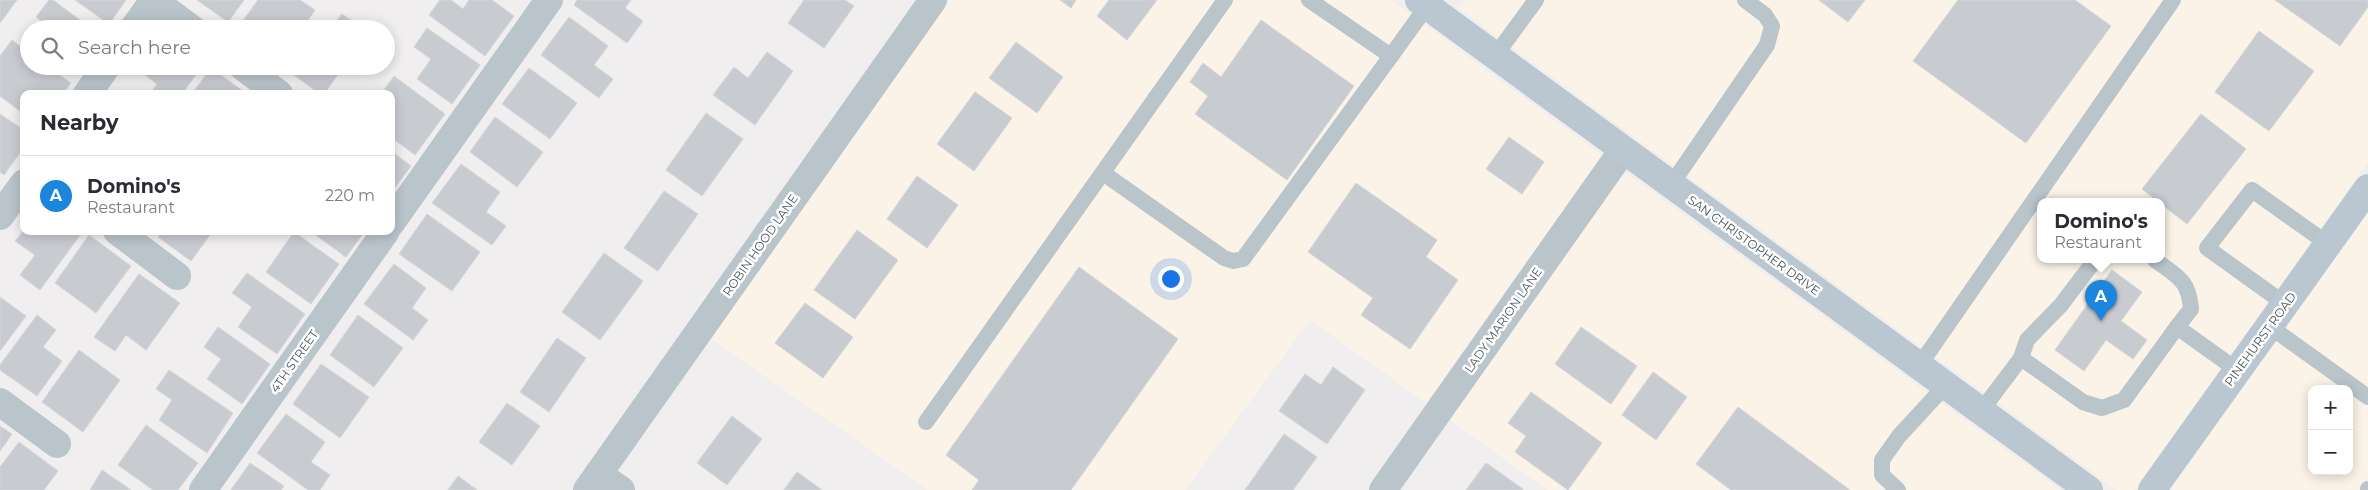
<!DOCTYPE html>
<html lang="en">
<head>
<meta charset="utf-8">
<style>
  body { margin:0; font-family:Montserrat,sans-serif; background:#f7f7f7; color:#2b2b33 }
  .controls { position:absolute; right:15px; bottom:15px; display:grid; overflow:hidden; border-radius:10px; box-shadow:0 2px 12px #0003 }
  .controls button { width:45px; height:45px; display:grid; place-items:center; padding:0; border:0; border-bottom:1px solid #e1e1e2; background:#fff; color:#2b2b33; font:25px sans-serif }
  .you { position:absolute; left:1170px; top:278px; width:18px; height:18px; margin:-12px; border:4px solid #fff; border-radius:50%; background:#1a73e8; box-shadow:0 0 0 8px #1a73e833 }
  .badge { display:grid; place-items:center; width:32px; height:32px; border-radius:50%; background:#1c86dc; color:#fff; font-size:16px; font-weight:700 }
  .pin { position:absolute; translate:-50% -41px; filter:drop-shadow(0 1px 2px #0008) }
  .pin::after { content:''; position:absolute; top:26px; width:18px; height:15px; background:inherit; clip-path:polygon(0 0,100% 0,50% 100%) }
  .popup { position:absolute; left:2037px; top:198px; width:128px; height:65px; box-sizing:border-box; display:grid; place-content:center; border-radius:10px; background:#fff; filter:drop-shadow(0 1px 4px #0005); font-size:16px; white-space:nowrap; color:#7c7c81 }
  .popup b { font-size:19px; color:#2b2b33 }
  .popup::after { content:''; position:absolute; left:50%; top:100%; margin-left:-10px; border:10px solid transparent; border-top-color:#fff }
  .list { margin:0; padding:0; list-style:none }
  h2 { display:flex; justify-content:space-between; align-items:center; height:65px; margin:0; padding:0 20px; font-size:21px }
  h2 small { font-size:16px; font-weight:400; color:#7c7c81 }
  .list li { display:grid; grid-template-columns:32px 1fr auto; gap:15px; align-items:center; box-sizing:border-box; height:80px; padding:0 20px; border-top:1px solid #e1e1e2 }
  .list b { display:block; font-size:19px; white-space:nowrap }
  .list p { margin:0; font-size:16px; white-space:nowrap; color:#7c7c81 }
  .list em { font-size:16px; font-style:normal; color:#7c7c81 }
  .icon { flex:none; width:28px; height:28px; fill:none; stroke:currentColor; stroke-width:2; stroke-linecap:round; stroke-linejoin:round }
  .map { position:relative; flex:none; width:2368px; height:490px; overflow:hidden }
  .search { position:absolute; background:#fff; box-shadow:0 2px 12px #0003; left:20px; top:20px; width:375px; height:55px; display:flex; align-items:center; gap:12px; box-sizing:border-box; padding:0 18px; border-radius:28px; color:#7c7c81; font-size:19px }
  .panel { position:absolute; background:#fff; box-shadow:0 2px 12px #0003; left:20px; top:90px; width:375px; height:145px; border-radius:10px }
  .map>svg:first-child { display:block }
</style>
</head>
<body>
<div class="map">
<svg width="2368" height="490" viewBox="0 0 2368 490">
  <rect width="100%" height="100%" fill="#f0eeee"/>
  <!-- commercial -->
  <g fill="#fbf3e7" fill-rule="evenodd">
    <polygon points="950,0 1391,0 1602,155 1426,403 1310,320 1185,490 928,490 711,339"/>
    <path d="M1464,0H2368V162L2134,490H2117L1458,8ZM2041,202H2161V260H2041Z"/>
    <polygon points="1625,172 2061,490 1547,490 1450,420"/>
    <path d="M2368,213V490H2170ZM2312,389H2349V471H2312Z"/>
  </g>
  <!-- building -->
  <g fill="#c8ccd1" stroke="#d2d5d9">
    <polygon points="0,0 17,0 0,23"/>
    <polygon points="49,0 53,0 92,29 52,29 36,17"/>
    <polygon points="75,0 126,0 109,24"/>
    <polygon points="197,0 244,0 228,22"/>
    <polygon points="258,0 300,0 315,10 302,29 237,29"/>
    <polygon points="440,0 451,0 463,9 469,0 492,0 514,16 485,56 429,15"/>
    <polygon points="577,0 631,0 625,8 643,21 627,43 574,5"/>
    <polygon points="804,0 845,0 854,6 824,48 788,23"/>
    <polygon points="1060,0 1076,0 1071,8"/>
    <polygon points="1109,0 1157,0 1127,40 1097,16"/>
    <polygon points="1819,0 1865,0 1848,22"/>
    <polygon points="1958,0 2075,0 2111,26 2026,143 1913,61"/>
    <polygon points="2275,0 2368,0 2368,7 2340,46"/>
    <polygon points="342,14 363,29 330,29"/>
    <polygon points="569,17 608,46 594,65 613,79 599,98 541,55"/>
    <polygon points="1261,20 1354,86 1287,180 1195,114 1208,96 1190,82 1203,63 1221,77"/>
    <polygon points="427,28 480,65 452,104 417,79 431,59 414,47"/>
    <polygon points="2259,31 2314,71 2269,131 2215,92"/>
    <polygon points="12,40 29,53 29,66 47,66 71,83 63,94 24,94 24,114 0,96 0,56"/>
    <polygon points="1016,42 1063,77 1037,113 989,78"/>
    <polygon points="767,52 793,71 755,125 713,95 734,67 748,78"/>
    <polygon points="62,66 80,66 73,75"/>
    <polygon points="140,66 202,66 182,94 150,94 157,84 137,69"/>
    <polygon points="288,66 344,66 324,94 320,94 286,69"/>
    <polygon points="211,68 247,94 192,94"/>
    <polygon points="529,68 577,103 550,139 502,104"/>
    <polygon points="394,76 445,114 415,155 391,137 391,94 381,94"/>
    <polygon points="975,92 1012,118 974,171 937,144"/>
    <polygon points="706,113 743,139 702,196 666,170"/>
    <polygon points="0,114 24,130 24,147 4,175 0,172"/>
    <polygon points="2201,114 2246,149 2187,224 2142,189"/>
    <polygon points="495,117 543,152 517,187 470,152"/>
    <polygon points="1509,137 1544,162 1522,194 1486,169"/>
    <polygon points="391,151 411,166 391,193"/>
    <polygon points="461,164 500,192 486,212 506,226 492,245 432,203"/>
    <polygon points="917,176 958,205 927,248 887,219"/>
    <polygon points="1356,183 1437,240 1426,257 1458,280 1410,349 1361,315 1373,298 1308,252"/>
    <polygon points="664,191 698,214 658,271 624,248"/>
    <polygon points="427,214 480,252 452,291 399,254"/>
    <polygon points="24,230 83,231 40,290 20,275 35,255 15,241"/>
    <polygon points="857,230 898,260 855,319 814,290"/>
    <polygon points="163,231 213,231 191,261 158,237"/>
    <polygon points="310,231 365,231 346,257"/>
    <polygon points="294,232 339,264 311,304 266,272"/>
    <polygon points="89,235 131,266 96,313 55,283"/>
    <polygon points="604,253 643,281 600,340 562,312"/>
    <polygon points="394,264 426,288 412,308 428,320 413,340 364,304"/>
    <polygon points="1079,267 1178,339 1071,490 972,490 979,480 946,455"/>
    <polygon points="2112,270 2142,292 2121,321 2147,340 2133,359 2106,340 2084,371 2055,350"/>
    <polygon points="247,273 305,314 277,354 238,327 252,307 232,293"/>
    <polygon points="139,274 180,303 146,350 126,335 115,351 94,337"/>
    <polygon points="0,297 26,316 0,351"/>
    <polygon points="805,303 853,337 823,378 775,343"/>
    <polygon points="37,315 56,330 43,347 62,361 37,396 0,370 0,365"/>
    <polygon points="358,315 403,348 374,387 330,355"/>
    <polygon points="218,327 270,364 242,404 207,379 221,359 204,347"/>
    <polygon points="1581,327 1637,366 1611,404 1555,364"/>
    <polygon points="557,338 586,358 549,412 520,392"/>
    <polygon points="79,350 120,380 83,432 42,402"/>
    <polygon points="321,364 369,397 340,438 293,404"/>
    <polygon points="1333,367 1365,390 1327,444 1279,411 1305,374 1321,385"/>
    <polygon points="169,370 233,413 207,453 159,420 172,400 156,389"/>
    <polygon points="1653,372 1687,397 1656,440 1622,415"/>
    <polygon points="1531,392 1602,443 1568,490 1515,452 1526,436 1508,423"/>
    <polygon points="507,403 540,426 512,465 479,442"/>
    <polygon points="1738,407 1850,490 1731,490 1696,464"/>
    <polygon points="286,414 325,442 311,462 330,475 320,490 308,490 257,453"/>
    <polygon points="732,416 762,439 727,485 697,463"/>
    <polygon points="146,425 198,463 178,490 153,490 118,465"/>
    <polygon points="0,426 12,434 0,451"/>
    <polygon points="1284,434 1317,457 1293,490 1245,490"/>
    <polygon points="19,442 58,471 44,490 0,490 0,467"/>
    <polygon points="250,463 284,486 281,490 231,490"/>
    <polygon points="1486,463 1523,489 1522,490 1466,490"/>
    <polygon points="102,470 131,490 90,490"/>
    <polygon points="797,472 822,490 784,490"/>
    <polygon points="458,476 477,490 448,490"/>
  </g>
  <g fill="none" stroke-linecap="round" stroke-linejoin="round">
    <!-- lane -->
    <g stroke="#b9c4cb" stroke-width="16">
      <polyline points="1309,0 1391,56 1427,6"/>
      <polyline points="1495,56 1536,0"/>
      <polyline points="1103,173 1224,258 1233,261 1243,259 1391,56"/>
      <polyline points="1671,185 1767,45 1772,26 1765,15 1745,0"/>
      <path d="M2155,260C2177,276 2189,280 2191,309L2177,327"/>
      <polyline points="2285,304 2207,248 2252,190 2328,244"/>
      <polyline points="2269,326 2368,397"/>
      <polyline points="2021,358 2027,340 2061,305 2095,260"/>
      <polyline points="1919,366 2173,0"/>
      <polyline points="1981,411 2021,358 2083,402 2102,408 2124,400 2177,327 2237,370"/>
      <polyline points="926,422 1225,0"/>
      <polyline points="1898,490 1882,475 1882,460 1899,436 1946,385"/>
      <polyline points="2368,490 2368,489"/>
    </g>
    <!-- street -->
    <g stroke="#b9c4cb" stroke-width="28">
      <polyline points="153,0 192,29"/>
      <polyline points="133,29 154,0"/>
      <polyline points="242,66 279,94"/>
      <polyline points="87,94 107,66"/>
      <polyline points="0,216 24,183"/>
      <polyline points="391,223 549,0"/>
      <polyline points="117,231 177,276"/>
      <polyline points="0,402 57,444"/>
      <polyline points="598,474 621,490"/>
      <polyline points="203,490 386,231"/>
      <polyline points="587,490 933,0"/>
      <polyline points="1383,490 1623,150"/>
    </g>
    <!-- secondary -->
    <g stroke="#bac7d0" stroke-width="28">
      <polyline points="1419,0 2089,490"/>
      <polyline points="2152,490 2368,188"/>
    </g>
  </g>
  <g text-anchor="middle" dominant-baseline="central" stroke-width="5" stroke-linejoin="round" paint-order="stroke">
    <!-- street labels -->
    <g font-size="12" fill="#46545b" stroke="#fff">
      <text transform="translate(760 245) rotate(-55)">ROBIN HOOD LANE</text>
      <text transform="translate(1754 245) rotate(36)">SAN CHRISTOPHER DRIVE</text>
      <text transform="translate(1503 320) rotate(-55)">LADY MARION LANE</text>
      <text transform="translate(2260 339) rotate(-54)">PINEHURST ROAD</text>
      <text transform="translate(294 361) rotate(-55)">4TH STREET</text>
    </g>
  </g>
</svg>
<div class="controls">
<button>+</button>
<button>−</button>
</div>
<div class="you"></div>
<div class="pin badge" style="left:2101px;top:321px">A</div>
<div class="popup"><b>Domino's</b>Restaurant</div>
<div class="search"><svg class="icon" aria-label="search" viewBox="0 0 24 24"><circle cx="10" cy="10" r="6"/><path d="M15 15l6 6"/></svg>Search here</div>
<section class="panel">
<h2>Nearby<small></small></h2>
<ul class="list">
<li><span class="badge">A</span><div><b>Domino's</b><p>Restaurant</p></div><em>220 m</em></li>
</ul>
</section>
</div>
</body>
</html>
